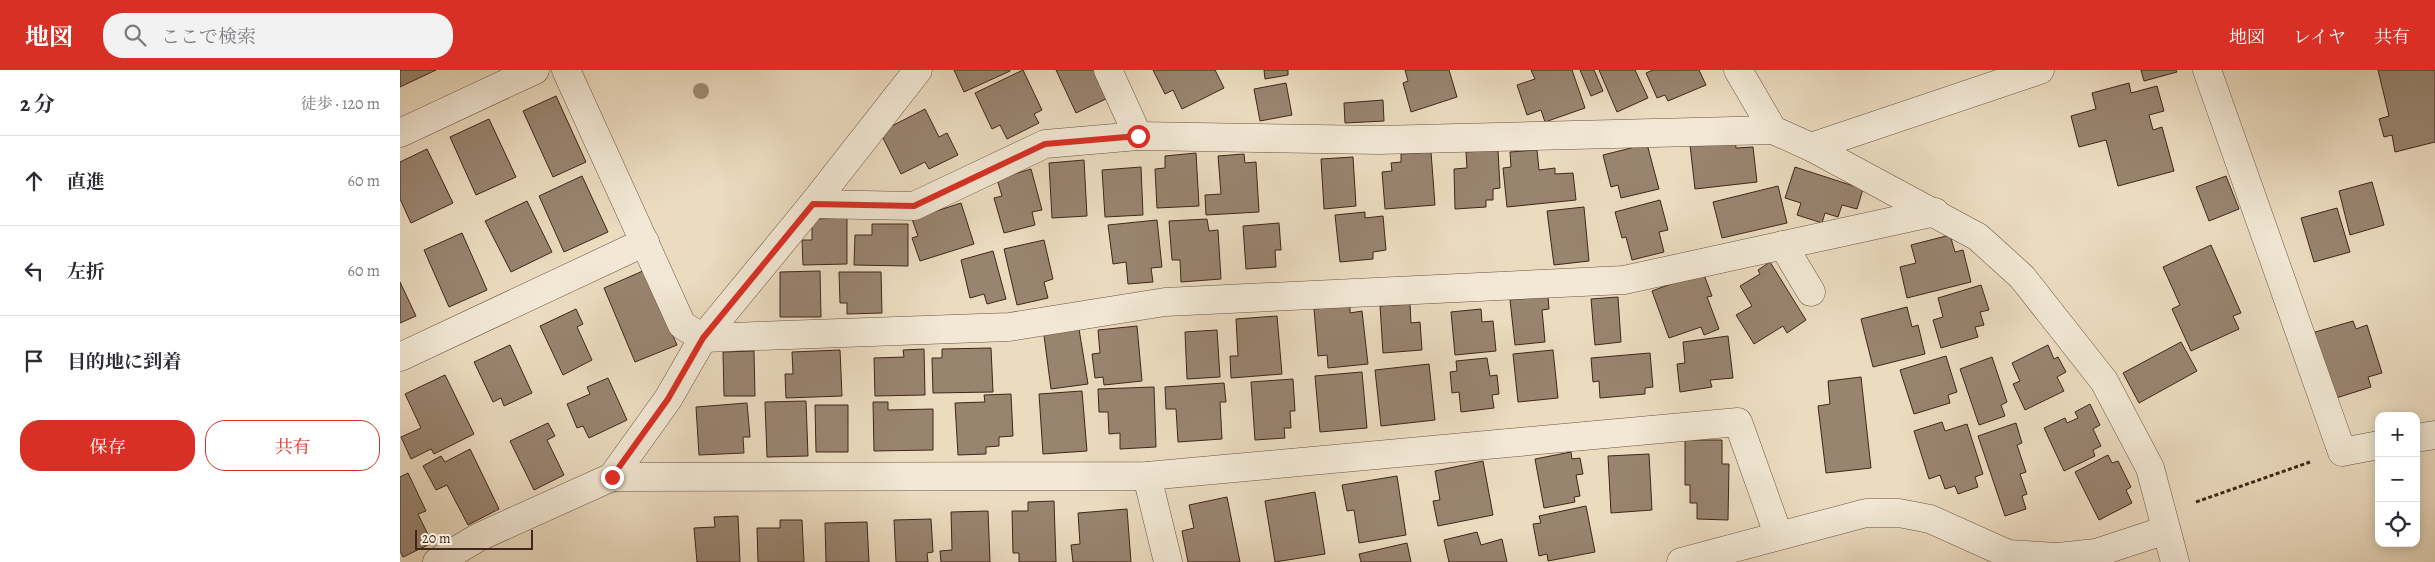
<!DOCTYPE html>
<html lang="ja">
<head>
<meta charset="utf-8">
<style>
  body { margin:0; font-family:Alegreya,"Noto Serif JP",serif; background:#f2f2f3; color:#2b2b33 }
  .controls { position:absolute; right:15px; bottom:15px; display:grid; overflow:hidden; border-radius:10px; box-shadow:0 2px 12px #0003 }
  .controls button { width:45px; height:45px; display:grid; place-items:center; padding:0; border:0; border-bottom:1px solid #e1e1e2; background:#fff; color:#2b2b33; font:25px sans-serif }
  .scale { position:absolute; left:15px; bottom:12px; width:118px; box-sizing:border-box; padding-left:5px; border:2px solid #40261b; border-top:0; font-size:14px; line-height:18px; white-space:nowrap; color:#40261b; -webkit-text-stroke:4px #f2e8d5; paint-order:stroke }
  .stop { position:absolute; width:15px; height:15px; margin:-11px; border:4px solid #d93025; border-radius:50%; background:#fff }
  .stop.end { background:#d93025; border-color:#fff; box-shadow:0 1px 5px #0008 }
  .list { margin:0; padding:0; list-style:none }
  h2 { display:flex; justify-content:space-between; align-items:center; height:65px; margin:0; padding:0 20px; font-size:21px }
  h2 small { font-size:16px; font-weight:400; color:#7c7c81 }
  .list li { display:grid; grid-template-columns:32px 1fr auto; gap:15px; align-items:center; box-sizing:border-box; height:90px; padding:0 20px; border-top:1px solid #e1e1e2 }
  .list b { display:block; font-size:19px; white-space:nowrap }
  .list em { font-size:16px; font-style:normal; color:#7c7c81 }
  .actions { display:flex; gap:10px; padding:15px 20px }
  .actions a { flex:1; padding:11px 0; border:1px solid #d93025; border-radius:20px; text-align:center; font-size:18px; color:#d93025 }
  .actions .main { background:#d93025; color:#fff }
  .icon { flex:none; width:28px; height:28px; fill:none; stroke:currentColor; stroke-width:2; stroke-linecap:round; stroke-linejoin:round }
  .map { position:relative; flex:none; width:2035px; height:492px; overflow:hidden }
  header { display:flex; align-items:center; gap:30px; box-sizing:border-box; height:70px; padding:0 25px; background:#d93025; color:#fff }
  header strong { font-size:24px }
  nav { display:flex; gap:28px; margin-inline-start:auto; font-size:18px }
  .search { width:350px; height:45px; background:#f2f2f3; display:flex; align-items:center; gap:12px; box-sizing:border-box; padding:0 18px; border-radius:20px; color:#7c7c81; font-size:19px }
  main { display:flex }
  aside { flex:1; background:#fff }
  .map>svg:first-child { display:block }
</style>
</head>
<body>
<header>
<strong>地図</strong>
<div class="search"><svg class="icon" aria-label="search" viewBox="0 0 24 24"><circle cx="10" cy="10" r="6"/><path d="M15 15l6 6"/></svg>ここで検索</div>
<nav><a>地図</a><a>レイヤ</a><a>共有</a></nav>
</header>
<main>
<aside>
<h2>2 分<small>徒歩 · 120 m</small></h2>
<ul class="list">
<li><svg class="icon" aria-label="ahead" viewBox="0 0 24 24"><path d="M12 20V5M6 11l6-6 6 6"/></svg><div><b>直進</b></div><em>60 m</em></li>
<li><svg class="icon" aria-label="left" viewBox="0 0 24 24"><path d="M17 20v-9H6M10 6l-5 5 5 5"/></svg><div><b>左折</b></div><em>60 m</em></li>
<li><svg class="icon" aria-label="arrive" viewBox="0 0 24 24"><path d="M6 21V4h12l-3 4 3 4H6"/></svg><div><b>目的地に到着</b></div></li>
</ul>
<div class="actions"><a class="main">保存</a><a>共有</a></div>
</aside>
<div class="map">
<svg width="2035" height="492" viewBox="0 0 2035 492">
  <rect width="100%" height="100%" fill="#ebdbbf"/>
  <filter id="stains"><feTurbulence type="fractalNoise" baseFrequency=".004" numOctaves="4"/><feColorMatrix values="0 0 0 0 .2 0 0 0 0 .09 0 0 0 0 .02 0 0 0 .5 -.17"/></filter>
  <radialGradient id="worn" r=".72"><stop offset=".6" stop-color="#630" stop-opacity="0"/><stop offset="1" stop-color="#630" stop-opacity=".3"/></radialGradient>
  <!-- building -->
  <g fill="#998470" stroke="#40261b">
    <polygon points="0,0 36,0 0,17"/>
    <polygon points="554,0 610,0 610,1 564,22"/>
    <polygon points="623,0 642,40 634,44 639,53 607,69 600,55 592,59 575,23"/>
    <polygon points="656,0 695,0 708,28 676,43"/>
    <polygon points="753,0 815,0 824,18 782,39 773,20 765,24"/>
    <polygon points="864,0 888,0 888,5 865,9"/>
    <polygon points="1005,0 1049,0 1057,27 1011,42 1003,13 1008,11"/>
    <polygon points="1131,0 1172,0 1185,38 1145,52 1141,40 1127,45 1117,15 1135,9"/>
    <polygon points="1180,0 1194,0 1203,21 1191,26"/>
    <polygon points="1199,0 1235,0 1248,28 1217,42"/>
    <polygon points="1253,0 1299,0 1306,15 1268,31 1265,25 1257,28 1246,3"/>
    <polygon points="1741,0 1776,0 1777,2 1744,11"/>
    <polygon points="1978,0 2035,0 2035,72 1995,82 1992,65 1984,67 1979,49 1989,46"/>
    <polygon points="886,13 892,45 860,51 854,19"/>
    <polygon points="1729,13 1731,23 1757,16 1764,41 1749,45 1753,60 1762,57 1774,101 1718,116 1706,70 1679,77 1671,46 1696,39 1692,23"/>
    <polygon points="156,26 186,92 153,107 123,41"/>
    <polygon points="983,30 984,51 945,53 944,33"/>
    <polygon points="525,39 539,67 547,63 558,85 529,99 525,92 501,104 480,62"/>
    <polygon points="89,49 116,107 76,125 50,67"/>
    <polygon points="1335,69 1336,78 1353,77 1357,112 1295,119 1290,75"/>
    <polygon points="1247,74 1259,119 1221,128 1218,115 1211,117 1203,85"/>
    <polygon points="27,79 53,133 11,153 0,129 0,92"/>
    <polygon points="1098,80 1100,118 1093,119 1093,130 1086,130 1086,137 1055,139 1054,99 1067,98 1066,82"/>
    <polygon points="1137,80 1139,100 1155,98 1155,104 1173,103 1176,130 1107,137 1103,98 1111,97 1110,82"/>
    <polygon points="1031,82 1035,135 985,139 982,102 992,101 991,93 1001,92 1001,84"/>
    <polygon points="796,83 799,136 757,138 755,99 765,98 765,86"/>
    <polygon points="844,84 845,93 856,92 859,142 806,145 805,125 821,124 818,86"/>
    <polygon points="953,87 956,136 924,139 921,89"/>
    <polygon points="684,90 687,146 652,148 649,93"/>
    <polygon points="741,97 743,145 705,147 702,100"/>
    <polygon points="1395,97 1463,119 1457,139 1442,135 1438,147 1425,143 1422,153 1397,145 1401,133 1385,128"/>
    <polygon points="631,99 642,140 632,142 635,155 604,163 594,128 602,126 597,109"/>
    <polygon points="182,106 208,162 164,182 139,126"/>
    <polygon points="1826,106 1839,139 1809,151 1796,117"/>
    <polygon points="1972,112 1984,155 1950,165 1939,121"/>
    <polygon points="1378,116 1387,153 1322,168 1313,132"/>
    <polygon points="1260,130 1268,160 1259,162 1264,182 1232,190 1226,167 1222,168 1215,142"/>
    <polygon points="127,131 152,182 111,202 85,151"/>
    <polygon points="561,133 574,174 520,191 512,168 518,166 512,149"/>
    <polygon points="1184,137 1189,191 1154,195 1147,141"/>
    <polygon points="1937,138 1950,182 1914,192 1901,148"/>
    <polygon points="965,142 965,148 983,146 986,180 973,182 973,189 940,192 935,145"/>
    <polygon points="447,148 447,194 403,195 402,170 412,170 412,149"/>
    <polygon points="807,149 809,161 818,160 821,209 781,212 780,190 772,190 769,151"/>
    <polygon points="757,150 762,197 751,198 753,212 728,214 726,192 713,194 708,155"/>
    <polygon points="879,153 881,180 875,180 876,197 846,199 843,156"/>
    <polygon points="472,154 508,154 508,196 454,195 455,165 472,165"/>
    <polygon points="62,163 87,220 49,237 24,180"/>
    <polygon points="1550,165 1555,182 1563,180 1571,212 1507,228 1500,197 1516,193 1511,175"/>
    <polygon points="644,170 653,209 644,212 648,228 617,235 604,179"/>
    <polygon points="1811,175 1841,243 1833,246 1839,259 1791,281 1772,239 1780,235 1763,197"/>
    <polygon points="593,181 606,229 587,234 584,224 570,228 561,190"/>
    <polygon points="1370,192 1406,250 1387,263 1383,256 1354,274 1336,245 1352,236 1340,216 1360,204 1358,200"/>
    <polygon points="245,200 277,275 235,292 204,218"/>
    <polygon points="420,201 421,247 380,247 380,202"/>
    <polygon points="439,202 481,202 482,243 447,244 447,233 440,233"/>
    <polygon points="1303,202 1312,226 1307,227 1319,259 1304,265 1301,257 1269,268 1252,221"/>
    <polygon points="0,212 16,246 0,253"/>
    <polygon points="1581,215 1589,240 1580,242 1584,255 1575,257 1578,267 1541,278 1533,250 1543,247 1538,228"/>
    <polygon points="1148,226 1149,239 1142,240 1145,272 1115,275 1110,230"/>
    <polygon points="1218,227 1221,272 1195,275 1191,229"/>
    <polygon points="1010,234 1011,253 1020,252 1022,280 983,283 980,236"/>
    <polygon points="950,236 950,243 962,241 968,294 928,298 927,285 918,286 914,239"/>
    <polygon points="1507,237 1512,257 1518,255 1525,284 1473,297 1461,249"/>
    <polygon points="176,239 183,254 177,257 192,290 163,305 140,256"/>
    <polygon points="1081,239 1082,252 1093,251 1096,281 1055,285 1051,242"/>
    <polygon points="877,246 882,304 831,308 830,286 838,286 836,249"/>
    <polygon points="1953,251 1956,259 1967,255 1982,303 1968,307 1971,317 1933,329 1912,263"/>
    <polygon points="737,256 742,311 704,315 703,307 695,308 692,284 700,283 698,260"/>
    <polygon points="643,258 679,259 688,314 651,319"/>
    <polygon points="817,260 820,307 787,309 785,262"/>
    <polygon points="1328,266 1333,308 1310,310 1312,317 1280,322 1277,294 1285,293 1283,272"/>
    <polygon points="1781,272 1797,301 1739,333 1723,303"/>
    <polygon points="110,275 132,323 104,336 101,328 93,332 74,292"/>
    <polygon points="1648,275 1654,289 1658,287 1666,302 1657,307 1664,321 1625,340 1613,314 1620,311 1612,293"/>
    <polygon points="591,278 593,322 533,323 532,288 542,288 542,279"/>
    <polygon points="524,279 525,325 475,326 474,288 504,287 503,280"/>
    <polygon points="440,280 442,326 386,328 385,304 393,304 392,282"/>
    <polygon points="1153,280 1158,328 1118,332 1113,284"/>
    <polygon points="354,281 355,326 324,326 323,282"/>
    <polygon points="1250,283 1253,317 1245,318 1245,324 1200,328 1199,311 1193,312 1191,288"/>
    <polygon points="1546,286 1557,322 1548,325 1550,333 1514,344 1500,300"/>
    <polygon points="1592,287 1607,332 1601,335 1605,346 1579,355 1560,299"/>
    <polygon points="1087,288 1090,306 1097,305 1099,324 1092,325 1094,338 1061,342 1059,322 1052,323 1050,302 1057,301 1056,291"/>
    <polygon points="1029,294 1035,350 981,356 975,300"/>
    <polygon points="962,302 967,358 920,362 915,306"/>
    <polygon points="45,305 74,364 34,384 31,379 11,389 1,367 21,358 5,324"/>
    <polygon points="1461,307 1471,398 1426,403 1418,336 1430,334 1428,311"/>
    <polygon points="208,308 227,350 189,368 183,356 177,358 167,334 190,324 187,317"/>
    <polygon points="893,309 895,341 890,341 891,358 884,358 885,368 855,370 851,312"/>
    <polygon points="824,313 826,332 820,332 822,369 778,372 776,339 766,339 765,317"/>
    <polygon points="754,317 756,377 720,379 720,363 709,364 708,342 699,342 698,319"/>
    <polygon points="682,321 687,381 643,384 639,324"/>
    <polygon points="611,324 613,366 599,367 599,376 586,377 586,384 558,385 555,333 585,332 584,325"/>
    <polygon points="406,331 408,386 367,387 365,332"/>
    <polygon points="473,332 488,332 488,340 533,339 533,380 474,381"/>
    <polygon points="347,333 350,367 343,367 344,383 299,385 296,337"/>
    <polygon points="1690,334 1700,355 1693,359 1701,376 1693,380 1695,386 1664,401 1644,358 1665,348 1667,353 1678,348 1675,342"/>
    <polygon points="415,335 448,335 448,382 416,382"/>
    <polygon points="1542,352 1545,361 1567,354 1583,404 1575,407 1578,417 1558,424 1555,416 1545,419 1540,405 1529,409 1514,361"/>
    <polygon points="148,353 155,366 147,370 164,405 134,420 110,371"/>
    <polygon points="1616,353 1622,373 1617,375 1626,402 1620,404 1627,424 1622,426 1626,439 1605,446 1578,366"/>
    <polygon points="1285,370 1322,370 1322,394 1329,394 1328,450 1297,449 1297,433 1290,433 1290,415 1285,415"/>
    <polygon points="70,379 99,439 68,455 47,415 36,420 23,396 41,386 45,392"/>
    <polygon points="1171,382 1172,389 1180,388 1183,404 1176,405 1180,426 1174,427 1175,432 1144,438 1135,389"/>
    <polygon points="1249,384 1252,440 1211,443 1208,386"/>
    <polygon points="1708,385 1712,393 1718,391 1731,417 1726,420 1732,433 1699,450 1675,402"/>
    <polygon points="1083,391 1093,445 1038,456 1033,431 1040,430 1035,401"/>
    <polygon points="8,403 26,441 18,444 32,473 3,487 0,481 0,407"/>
    <polygon points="997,406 1006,465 959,473 954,440 947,441 942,415"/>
    <polygon points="915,422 925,484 875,492 865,431"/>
    <polygon points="827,427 840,492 788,492 782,461 794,458 789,435"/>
    <polygon points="654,431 656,492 619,492 619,483 613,483 612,441 628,441 628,432"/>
    <polygon points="1186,436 1195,482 1148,491 1147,484 1139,486 1133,454 1141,453 1139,446"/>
    <polygon points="727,439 731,492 673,492 671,475 680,474 678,443"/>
    <polygon points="588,441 590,492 541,492 540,481 552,480 551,442"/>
    <polygon points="338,446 340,492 297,492 294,458 315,457 314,447"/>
    <polygon points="531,449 533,482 527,483 528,492 496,492 494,450"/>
    <polygon points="380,450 402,450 404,492 358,492 357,458 380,458"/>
    <polygon points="467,452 469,492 426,492 425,453"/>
    <polygon points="1077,462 1081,475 1102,469 1107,492 1049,492 1044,470"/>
    <polygon points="1007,473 1011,492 961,492 959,484"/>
  </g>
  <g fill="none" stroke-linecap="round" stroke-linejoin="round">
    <!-- minor casing -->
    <g stroke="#6b5344" stroke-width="29">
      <g id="minor">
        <polyline points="166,0 282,255 303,268 609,257 765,232 1224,210 1535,142"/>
        <polyline points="708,0 738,66"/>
        <polyline points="1338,0 1373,60 1411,77 1578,167 1622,207 1704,311 1750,398 1775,492"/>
        <polyline points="1807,0 1942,382 1979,375"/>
        <polyline points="0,63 135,0"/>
        <polyline points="1411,77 1640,0"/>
        <polyline points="413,134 514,136 645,74 738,66 979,70 1373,60"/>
        <polyline points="1383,175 1411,222"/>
        <polyline points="0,287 245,172"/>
        <polyline points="2016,368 2035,365"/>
        <polyline points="747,406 768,492"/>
        <polyline points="212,407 747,406 1338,352 1378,464"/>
        <polyline points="37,492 79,467 212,407 268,329 303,268 413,134 518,0"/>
        <polyline points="1281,492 1466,443 1499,443 1530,449 1608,484 1658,487 1696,483 1766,460"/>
      </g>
    </g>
    <!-- path -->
    <polyline stroke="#40261b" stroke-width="3" stroke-dasharray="4 2.5" stroke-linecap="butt" points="1796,432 1910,392"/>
    <!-- minor -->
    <use href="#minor" stroke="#f2e8d5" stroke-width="28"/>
  </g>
  <!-- trees -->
  <circle fill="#a18c78" cx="301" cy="21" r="8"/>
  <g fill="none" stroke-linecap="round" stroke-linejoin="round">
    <!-- route -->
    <polyline stroke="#d93025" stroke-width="6" points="212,407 268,329 303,268 413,134 514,136 645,74 738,66"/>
  </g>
  <rect width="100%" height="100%" filter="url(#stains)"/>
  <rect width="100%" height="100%" fill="url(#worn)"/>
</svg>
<div class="controls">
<button>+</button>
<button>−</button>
<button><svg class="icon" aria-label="locate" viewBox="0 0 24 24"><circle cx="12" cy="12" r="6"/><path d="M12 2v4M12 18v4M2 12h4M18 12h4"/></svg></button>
</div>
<div class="scale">20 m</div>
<div class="stop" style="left:738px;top:66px"></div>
<div class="stop end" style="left:212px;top:407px"></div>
</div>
</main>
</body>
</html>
